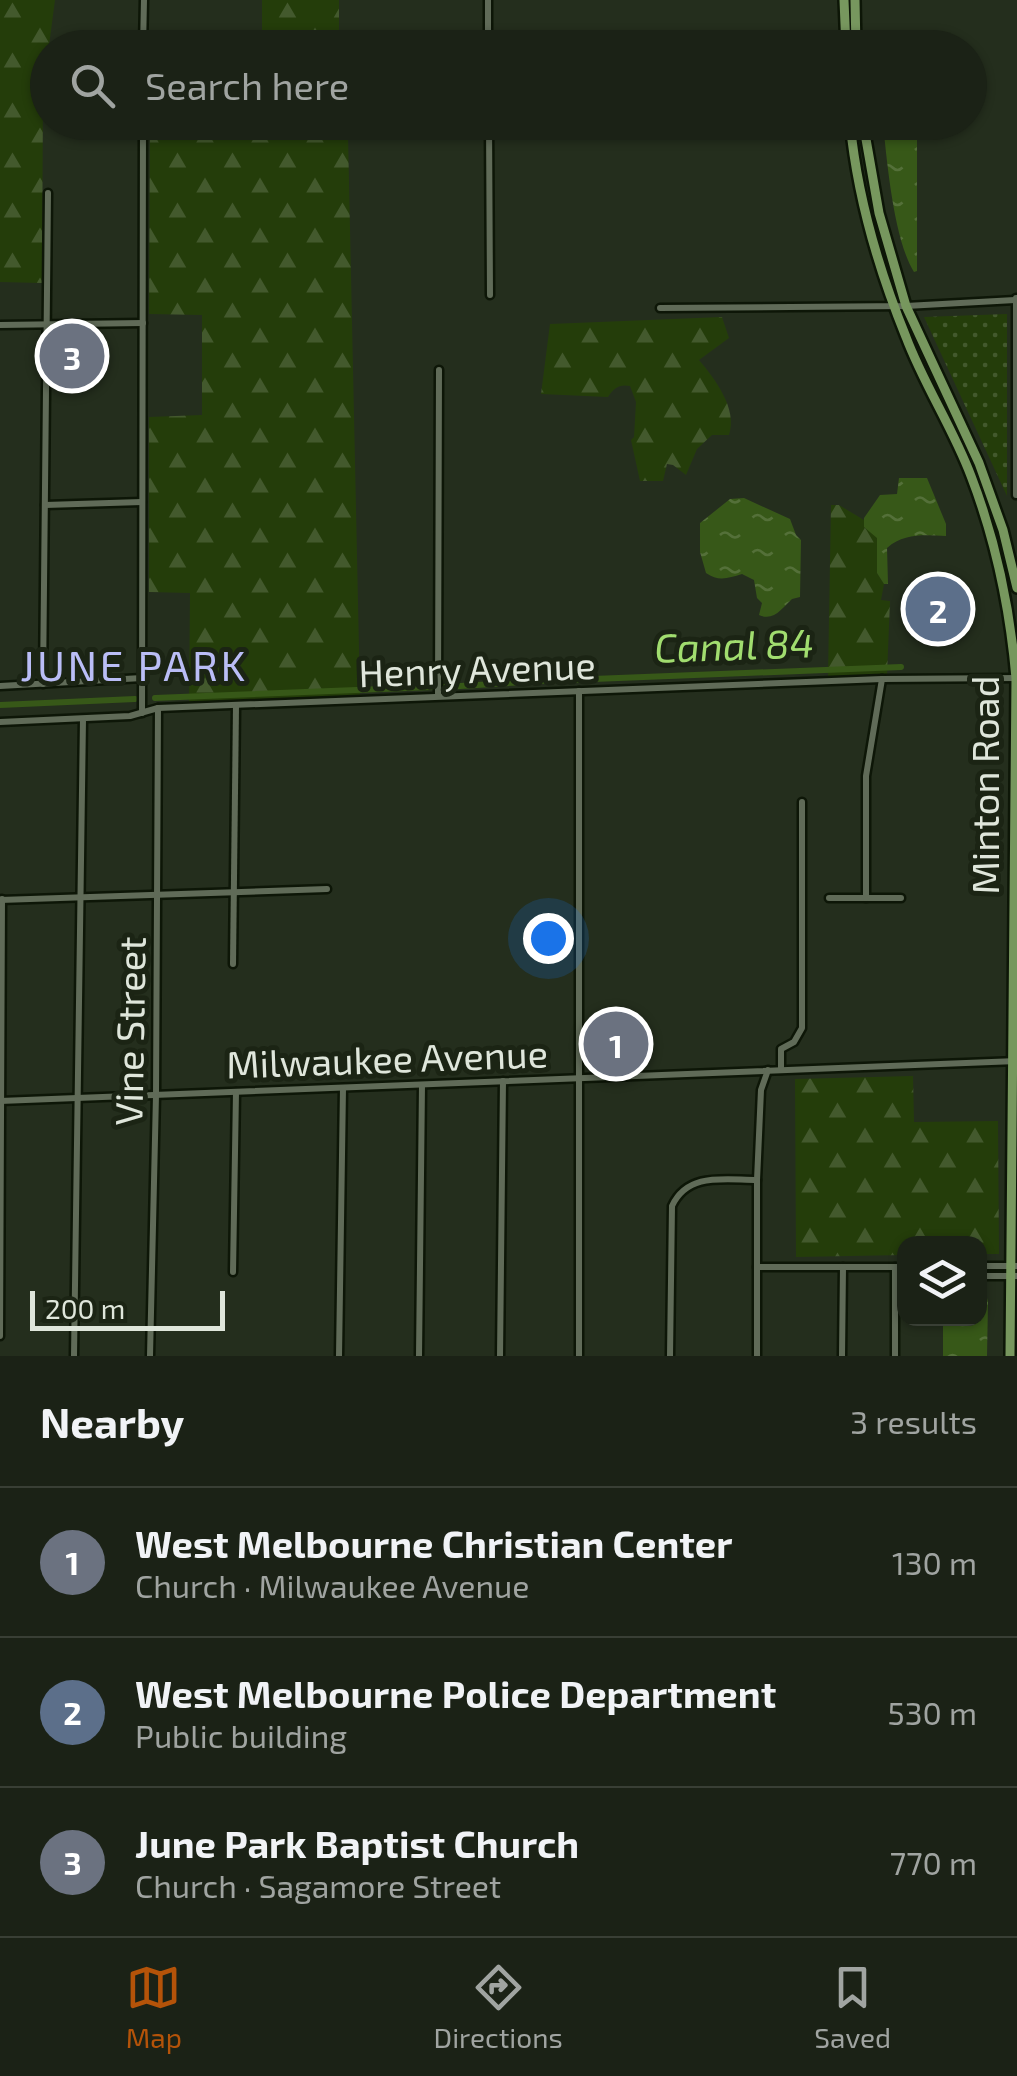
<!DOCTYPE html>
<html lang="en">
<head>
<meta charset="utf-8">
<style>
  body { margin:0; font-family:"Exo 2",sans-serif; background:#282f23; color:#f1f3f6 }
  .controls { position:absolute; right:30px; bottom:30px; display:grid; overflow:hidden; border-radius:20px; box-shadow:0 2px 8px #0004 }
  .controls button { width:90px; height:90px; display:grid; place-items:center; padding:0; border:0; border-bottom:2px solid #393f35; background:#1b2216; color:#f1f3f6; font:50px sans-serif }
  .scale { position:absolute; left:30px; bottom:25px; width:195px; box-sizing:border-box; padding-left:10px; border:5px solid #dfe6db; border-top:0; font-size:28px; line-height:35px; white-space:nowrap; color:#dfe6db; -webkit-text-stroke:8px #1b2414; paint-order:stroke }
  .you { position:absolute; left:548px; top:938px; width:35px; height:35px; margin:-25px; border:8px solid #fff; border-radius:50%; background:#1a73e8; box-shadow:0 0 0 15px #1a73e833 }
  .badge { display:grid; place-items:center; width:65px; height:65px; border-radius:50%; background:#b45309; color:#fff; font-size:32px; font-weight:700 }
  .pin { position:absolute; translate:-50% -50%; border:5px solid #fff; box-shadow:0 2px 10px #0006 }
  .list { margin:0; padding:0; list-style:none }
  h2 { display:flex; justify-content:space-between; align-items:center; height:130px; margin:0; padding:0 40px; font-size:42px }
  h2 small { font-size:32px; font-weight:400; color:#a0a4a1 }
  .list li { display:grid; grid-template-columns:65px 1fr auto; gap:30px; align-items:center; box-sizing:border-box; height:150px; padding:0 40px; border-top:2px solid #393f35 }
  .list b { display:block; font-size:38px; white-space:nowrap }
  .list p { margin:0; font-size:32px; white-space:nowrap; color:#a0a4a1 }
  .list em { font-size:32px; font-style:normal; color:#a0a4a1 }
  .icon { flex:none; width:55px; height:55px; fill:none; stroke:currentColor; stroke-width:2; stroke-linecap:round; stroke-linejoin:round }
  .map { position:relative; flex:none; width:1017px; height:1356px; overflow:hidden }
  .search { position:absolute; background:#1b2216; box-shadow:0 2px 8px #0004; left:30px; right:30px; top:30px; height:110px; display:flex; align-items:center; gap:25px; box-sizing:border-box; padding:0 35px; border-radius:55px; color:#a0a4a1; font-size:38px }
  .sheet { height:580px; background:#1b2216 }
  nav { display:flex; justify-content:space-around; align-items:center; box-sizing:border-box; height:140px; border-top:2px solid #393f35; background:#1b2216; font-size:28px; color:#a0a4a1 }
  nav a { display:grid; justify-items:center; gap:5px }
  nav .on { color:#b45309 }
  .map>svg:first-child { display:block }
</style>
</head>
<body>
<div class="map">
<svg width="1017" height="1356" viewBox="0 0 1017 1356">
  <defs>
    <pattern id="grass-dots" width="8" height="8" patternUnits="userSpaceOnUse" patternTransform="scale(2.5)"><rect width="8" height="8" fill="#243d0a"/><path d="M2 2h.1M6 6h.1" fill="none" stroke="#43592d" stroke-width="1.8" stroke-linecap="round"/></pattern>
    <pattern id="forest-firs" width="22" height="20" patternUnits="userSpaceOnUse" patternTransform="scale(2.5)"><rect width="22" height="20" fill="#243d0a"/><path d="M5 1l3.5 6h-7zM16 11l3.5 6h-7z" fill="#43592d"/></pattern>
    <pattern id="water-ripples" width="26" height="14" patternUnits="userSpaceOnUse" patternTransform="scale(2.5)"><rect width="26" height="14" fill="#375818"/><path d="M2 4q2-2 4 0t4 0M15 11q2-2 4 0t4 0" fill="none" stroke="#547039"/></pattern>
  </defs>
  <rect width="100%" height="100%" fill="#242e1d"/>
  <!-- grass -->
  <polygon fill="url(#grass-dots)" points="1007,314 1007,496 924,317"/>
  <!-- forest -->
  <g fill="url(#forest-firs)">
    <polygon points="0,0 55,0 43,91 42,283 0,282"/>
    <rect x="262" y="0" width="77" height="47"/>
    <polygon points="150,123 339,123 340,135 348,135 360,696 189,702 190,593 149,592 149,417 202,415 202,315 149,314"/>
    <path d="M722,317L729,338L699,360C715,379 738,409 729,435H712L697,449L686,475L673,465L667,464L663,481H640L631,440L634,437L636,402L630,386C619,384 614,388 608,397L541,394L550,324Z"/>
    <polygon points="831,505 839,505 864,520 864,527 877,537 877,573 884,584 881,600 890,601 887,675 828,677"/>
    <polygon points="913,1076 914,1122 998,1121 999,1254 980,1254 980,1244 904,1244 904,1255 796,1257 795,1079"/>
  </g>
  <!-- water -->
  <g fill="url(#water-ripples)">
    <polygon points="504,123 606,122 606,123 602,127 568,129 567,136 540,136 536,130 512,129"/>
    <path d="M883,123H917V271L914,272C894,240 887,162 883,123Z"/>
    <path d="M899,478H927L946,524V536C924,535 904,533 887,548L888,584H884L877,573V538L864,527V518L880,495L897,494Z"/>
    <path d="M744,498L790,519L796,535L801,540L800,597L792,599C783,607 774,622 759,615L762,603L757,598L754,580L742,574C728,578 719,582 706,573L700,552V523L730,499Z"/>
    <polygon points="980,1290 986,1294 988,1302 987,1356 943,1356 943,1319 980,1318"/>
  </g>
  <g fill="none" stroke-linecap="round" stroke-linejoin="round">
    <!-- canal -->
    <g stroke="#375818" stroke-width="6">
      <polyline points="568,680 901,667"/>
      <polyline points="444,687 557,680"/>
      <polyline points="155,698 433,687"/>
      <polyline points="0,705 135,699"/>
    </g>
    <!-- minor casing -->
    <g stroke="#0d1607" stroke-width="11">
      <g id="minor">
        <polyline points="488,0 488,48"/>
        <polyline points="143,48 144,0"/>
        <polyline points="489,122 490,295"/>
        <polyline points="660,308 906,306 1015,300"/>
        <polyline points="0,325 143,323"/>
        <polyline points="1016,495 1016,298"/>
        <polyline points="45,505 142,502"/>
        <polyline points="43,684 48,193"/>
        <polyline points="0,686 142,678"/>
        <polyline points="438,696 439,370"/>
        <polyline points="142,713 143,122"/>
        <polyline points="0,722 130,716 158,708 882,679 1017,678"/>
        <polyline points="829,898 901,898"/>
        <polyline points="866,898 866,776 882,679"/>
        <polyline points="0,900 327,889"/>
        <polyline points="233,964 236,706"/>
        <polyline points="781,1070 781,1049 794,1042 802,1028 802,802"/>
        <polyline points="0,1101 1017,1061"/>
        <polyline points="980,1266 1017,1266"/>
        <polyline points="757,1267 904,1267"/>
        <polyline points="895,1267 895,1356"/>
        <polyline points="233,1272 236,1092"/>
        <polyline points="980,1276 1017,1276"/>
        <polyline points="0,1336 2,899"/>
        <polyline points="74,1356 83,719"/>
        <polyline points="150,1356 156,1095 158,708"/>
        <polyline points="339,1356 343,1088"/>
        <polyline points="419,1356 422,1085"/>
        <polyline points="500,1356 503,1081"/>
        <polyline points="579,1356 579,691"/>
        <path d="M670,1356L672,1206C688,1172 724,1180 757,1180"/>
        <polyline points="757,1356 757,1180 761,1090 768,1070"/>
        <polyline points="842,1356 843,1267"/>
      </g>
    </g>
    <!-- major casing -->
    <g stroke="#0d1607" stroke-width="14">
      <g id="major">
        <polyline points="844,0 846,48"/>
        <polyline points="855,0 856,48"/>
        <path d="M850,122C857,196 878,268 906,337C924,385 953,428 971,476C996,541 1010,609 1016,678L1010,1356"/>
        <polyline points="863,122 879,213 906,306 979,463 1003,530 1017,588"/>
      </g>
    </g>
    <!-- minor -->
    <use href="#minor" stroke="#606b58" stroke-width="6"/>
    <!-- major -->
    <use href="#major" stroke="#77975e" stroke-width="9"/>
  </g>
  <g text-anchor="middle" dominant-baseline="central" stroke-width="10" stroke-linejoin="round" paint-order="stroke">
    <!-- street labels -->
    <g font-size="38" fill="#dfe6db" stroke="#1b2414">
      <text transform="translate(477 668) rotate(-2)">Henry Avenue</text>
      <text transform="translate(984 785) rotate(-90)">Minton Road</text>
      <text transform="translate(129 1031) rotate(-89)">Vine Street</text>
      <text transform="translate(387 1058) rotate(-2)">Milwaukee Avenue</text>
    </g>
    <!-- water labels -->
    <g font-size="40" font-style="italic" fill="#a1dd6f" stroke="#1b2414">
      <text transform="translate(734 644) rotate(-2)">Canal 84</text>
    </g>
    <!-- quarter labels -->
    <g font-size="42" letter-spacing="2.5" fill="#babdf6" stroke="#1b2414">
      <text x="134" y="664">JUNE PARK</text>
    </g>
  </g>
</svg>
<div class="controls">
<button><svg class="icon" aria-label="layers" viewBox="0 0 24 24"><path d="M12 4l9 5-9 5-9-5zM3 14l9 5 9-5"/></svg></button>
</div>
<div class="scale">200 m</div>
<div class="you"></div>
<div class="pin badge" style="left:616px;top:1044px;background:#6b7280">1</div>
<div class="pin badge" style="left:938px;top:609px;background:#5c6f8a">2</div>
<div class="pin badge" style="left:72px;top:356px;background:#6b7280">3</div>
<div class="search"><svg class="icon" aria-label="search" viewBox="0 0 24 24"><circle cx="10" cy="10" r="6"/><path d="M15 15l6 6"/></svg>Search here</div>
</div>
<section class="sheet">
<h2>Nearby<small>3 results</small></h2>
<ul class="list">
<li><span class="badge" style="background:#6b7280">1</span><div><b>West Melbourne Christian Center</b><p>Church · Milwaukee Avenue</p></div><em>130 m</em></li>
<li><span class="badge" style="background:#5c6f8a">2</span><div><b>West Melbourne Police Department</b><p>Public building</p></div><em>530 m</em></li>
<li><span class="badge" style="background:#6b7280">3</span><div><b>June Park Baptist Church</b><p>Church · Sagamore Street</p></div><em>770 m</em></li>
</ul>
</section>
<nav>
<a class="on"><svg class="icon" aria-label="map" viewBox="0 0 24 24"><path d="M3 6l6-2 6 2 6-2v14l-6 2-6-2-6 2zM9 4v14M15 6v14"/></svg>Map</a>
<a><svg class="icon" aria-label="directions" viewBox="0 0 24 24"><path d="M12 3l9 9-9 9-9-9zM9 14v-3h6M13 9l2 2-2 2"/></svg>Directions</a>
<a><svg class="icon" aria-label="saved" viewBox="0 0 24 24"><path d="M7 4h10v16l-5-4-5 4z"/></svg>Saved</a>
</nav>
</body>
</html>
